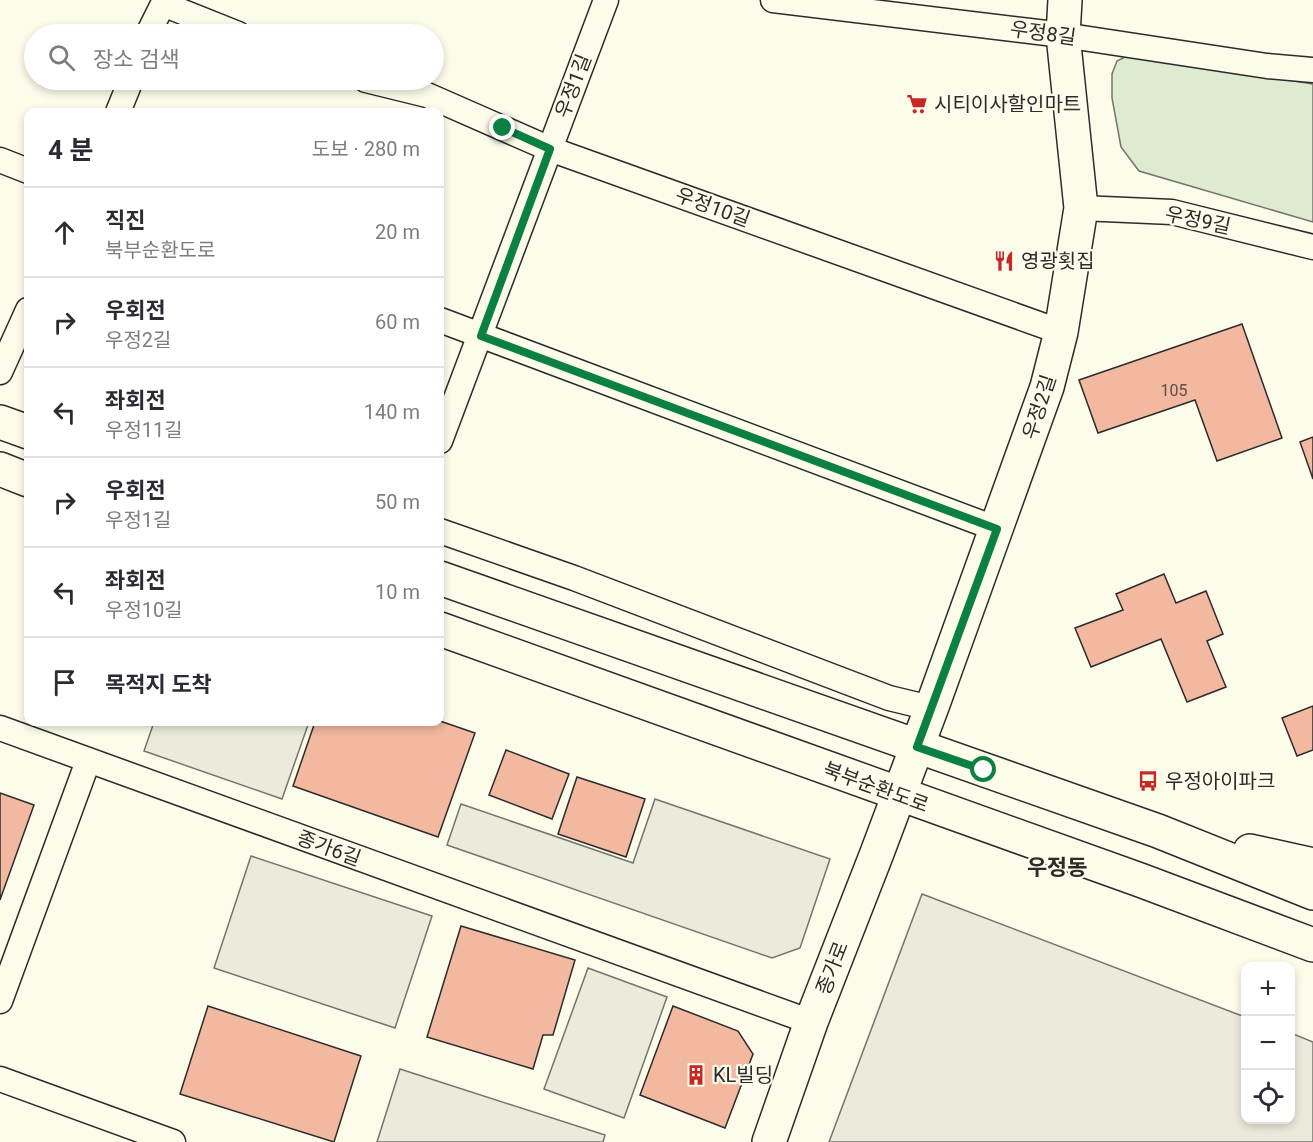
<!DOCTYPE html>
<html lang="ko">
<head>
<meta charset="utf-8">
<style>
  body { margin:0; font-family:Roboto,"Noto Sans KR",sans-serif; background:#f7f7f7; color:#2b2b33 }
  .controls { position:absolute; right:18px; bottom:18px; display:grid; overflow:hidden; border-radius:12px; box-shadow:0 3px 9px #0003 }
  .controls button { width:54px; height:54px; display:grid; place-items:center; padding:0; border:0; border-bottom:2px solid #e1e1e2; background:#fff; color:#2b2b33; font:30px sans-serif }
  .stop { position:absolute; width:18px; height:18px; margin:-14px; border:4px solid #0b8043; border-radius:50%; background:#fff }
  .stop.end { background:#0b8043; border-color:#fff; box-shadow:0 2px 6px #0008 }
  .list { margin:0; padding:0; list-style:none }
  h2 { display:flex; justify-content:space-between; align-items:center; height:78px; margin:0; padding:0 24px; font-size:26px }
  h2 small { font-size:20px; font-weight:400; color:#7c7c81 }
  .list li { display:grid; grid-template-columns:39px 1fr auto; gap:18px; align-items:center; box-sizing:border-box; height:90px; padding:0 24px; border-top:2px solid #e1e1e2 }
  .list b { display:block; font-size:22px; white-space:nowrap }
  .list p { margin:0; font-size:20px; white-space:nowrap; color:#7c7c81 }
  .list em { font-size:20px; font-style:normal; color:#7c7c81 }
  .icon { flex:none; width:33px; height:33px; fill:none; stroke:currentColor; stroke-width:2; stroke-linecap:round; stroke-linejoin:round }
  .map { position:relative; flex:none; width:1313px; height:1142px; overflow:hidden }
  .search { position:absolute; background:#fff; box-shadow:0 3px 9px #0003; left:24px; top:24px; width:420px; height:66px; display:flex; align-items:center; gap:15px; box-sizing:border-box; padding:0 21px; border-radius:33px; color:#7c7c81; font-size:22px }
  .panel { position:absolute; background:#fff; box-shadow:0 3px 9px #0003; left:24px; top:108px; width:420px; height:618px; border-radius:12px }
  .map>svg:first-child { display:block }
</style>
</head>
<body>
<div class="map">
<svg width="1313" height="1142" viewBox="0 0 1313 1142">
  <rect width="100%" height="100%" fill="#fdfbea"/>
  <!-- green -->
  <polygon fill="#deebd1" stroke="#74746e" stroke-width="1.5" points="1129,55 1313,84 1313,222 1139,171 1121,147 1112,98 1112,74 1117,61"/>
  <!-- parking -->
  <g fill="#eceadb" stroke="#74746e" stroke-width="1.5">
    <polygon points="154,722 309,722 282,799 144,751"/>
    <polygon points="655,799 830,859 800,948 772,958 447,845 461,804 633,863"/>
    <polygon points="251,856 432,916 395,1028 214,968"/>
    <polygon points="922,894 1245,1017 1246,1120 1290,1120 1291,1033 1313,1042 1313,1142 829,1142"/>
    <polygon points="588,968 667,997 624,1118 544,1089"/>
    <polygon points="400,1069 605,1135 603,1142 377,1142"/>
  </g>
  <!-- building -->
  <g fill="#f2b8a0" stroke="#2b2b2b" stroke-width="1.5">
    <polygon points="1242,324 1282,438 1217,461 1195,400 1098,433 1079,380"/>
    <polygon points="1313,437 1313,479 1300,442"/>
    <polygon points="1164,574 1176,603 1206,591 1223,634 1207,641 1226,687 1187,702 1161,639 1091,667 1075,628 1123,610 1116,594"/>
    <polygon points="1313,706 1313,750 1297,756 1282,718"/>
    <polygon points="440,721 475,733 438,837 293,786 315,722"/>
    <polygon points="506,750 569,774 552,819 489,795"/>
    <polygon points="577,777 645,799 626,857 558,834"/>
    <polygon points="0,793 34,805 0,900"/>
    <polygon points="461,926 575,960 553,1035 543,1035 533,1069 427,1037"/>
    <polygon points="208,1006 361,1056 334,1142 180,1094"/>
    <polygon points="673,1006 738,1031 753,1054 725,1128 640,1095"/>
  </g>
  <g fill="none" stroke-linecap="round" stroke-linejoin="round">
    <!-- street casing -->
    <g stroke="#2b2b2b" stroke-width="27">
      <g id="street">
        <polyline points="773,0 1063,35 1267,66 1313,70"/>
        <polyline points="148,34 163,4 238,34"/>
        <polyline points="366,80 427,95 550,149 1061,332"/>
        <polyline points="118,112 131,80"/>
        <polyline points="0,160 28,171"/>
        <polyline points="1081,208 1172,212 1313,247"/>
        <polyline points="440,320 997,529"/>
        <polyline points="0,372 28,310"/>
        <polyline points="440,441 606,0"/>
        <polyline points="440,531 574,578 889,698 918,705 933,704"/>
        <polyline points="0,728 811,1022"/>
        <polyline points="0,1001 88,761"/>
        <polyline points="0,1079 173,1142"/>
      </g>
    </g>
    <!-- secondary casing -->
    <g stroke="#2b2b2b" stroke-width="36">
      <g id="secondary">
        <polyline points="0,422 28,432"/>
        <polyline points="0,469 28,480"/>
        <polyline points="440,578 1158,831 1313,893"/>
        <polyline points="440,629 1140,880 1313,945"/>
        <polyline points="1250,851 1313,865"/>
        <polyline points="769,1142 811,1022 877,853 933,704 1047,387 1061,332 1081,208 1063,35 1065,0"/>
      </g>
    </g>
    <!-- street -->
    <use href="#street" stroke="#fdfbea" stroke-width="24"/>
    <!-- secondary -->
    <use href="#secondary" stroke="#fdfbea" stroke-width="33"/>
  </g>
  <g fill="none" stroke-linecap="round" stroke-linejoin="round">
    <!-- route -->
    <polyline stroke="#0b8043" stroke-width="8" points="503,128 550,149 481,336 997,529 917,747 984,770"/>
  </g>
  <!-- icons -->
  <defs>
    <g id="supermarket-bare" transform="scale(1.62)"><path d="M-6-5.5h2.5l.6 2H6L4.5 2H-2.5L-4.4-4H-6ZM-1.5 3.2a1.3 1.3 0 1 0 .1 0ZM3 3.2a1.3 1.3 0 1 0 .1 0Z" fill="#c62828" stroke="#fdfbea" stroke-width="2.5" paint-order="stroke"/></g>
    <g id="restaurant-bare" transform="scale(1.62)"><path d="M-5-6h1v4h1v-4h1v4h1v-4h1v5L-1.5 .5V6h-2V.5L-5-1ZM5-6V6H3V1.5H1.5Q1.5-4 5-6Z" fill="#c62828" stroke="#fdfbea" stroke-width="2.5" paint-order="stroke"/></g>
    <g id="bus-bare" transform="scale(1.62)"><path d="M-5-6H5V4H4V6H2V4H-2V6H-4V4H-5ZM-3.5-4V0h7V-4ZM-3.5 1.2v1.5H-2V1.2ZM2 1.2v1.5H3.5V1.2Z" fill="#c62828" stroke="#fdfbea" stroke-width="2.5" paint-order="stroke"/></g>
    <g id="building-bare" transform="scale(1.62)"><path d="M-4-6H4V6H1V3H-1V6H-4ZM-2.5-4.3h1.7v1.8h-1.7ZM.8-4.3h1.7v1.8H.8ZM-2.5-1h1.7V.8h-1.7ZM.8-1h1.7V.8H.8Z" fill="#c62828" stroke="#fdfbea" stroke-width="2.5" paint-order="stroke"/></g>
  </defs>
  <g fill-rule="evenodd">
    <use href="#supermarket-bare" x="917" y="104"/>
    <use href="#restaurant-bare" x="1004" y="261"/>
    <use href="#bus-bare" x="1148" y="781"/>
    <use href="#building-bare" x="696" y="1075"/>
  </g>
  <g text-anchor="middle" dominant-baseline="central" stroke-width="4.5" stroke-linejoin="round" paint-order="stroke">
    <!-- number labels -->
    <g font-size="16" fill="#5d4e48">
      <text x="1174" y="390">105</text>
    </g>
    <!-- street labels -->
    <g font-size="20" fill="#2b2b2b" stroke="#fdfbea">
      <text transform="translate(1043 33) rotate(8)">우정8길</text>
      <text transform="translate(573 86) rotate(-69)">우정1길</text>
      <text transform="translate(713 207) rotate(20)">우정10길</text>
      <text transform="translate(1198 220) rotate(12)">우정9길</text>
      <text transform="translate(1039 407) rotate(-72)">우정2길</text>
      <text transform="translate(876 787) rotate(20)">북부순환도로</text>
      <text transform="translate(329 848) rotate(20)">종가6길</text>
      <text transform="translate(832 968) rotate(-69)">종가로</text>
    </g>
    <!-- poi labels -->
    <g font-size="20" fill="#2b2b2b" stroke="#fdfbea" text-anchor="start">
      <text x="934" y="104">시티이사할인마트</text>
      <text x="1021" y="261">영광횟집</text>
      <text x="1165" y="781">우정아이파크</text>
      <text x="713" y="1075">KL빌딩</text>
    </g>
    <!-- quarter labels -->
    <g font-size="22" font-weight="bold" fill="#2b2b2b" stroke="#fdfbea">
      <text x="1057" y="867">우정동</text>
    </g>
  </g>
</svg>
<div class="controls">
<button>+</button>
<button>−</button>
<button><svg class="icon" aria-label="locate" viewBox="0 0 24 24"><circle cx="12" cy="12" r="6"/><path d="M12 2v4M12 18v4M2 12h4M18 12h4"/></svg></button>
</div>
<div class="stop" style="left:984px;top:770px"></div>
<div class="stop end" style="left:503px;top:128px"></div>
<div class="search"><svg class="icon" aria-label="search" viewBox="0 0 24 24"><circle cx="10" cy="10" r="6"/><path d="M15 15l6 6"/></svg>장소 검색</div>
<section class="panel">
<h2>4 분<small>도보 · 280 m</small></h2>
<ul class="list">
<li><svg class="icon" aria-label="ahead" viewBox="0 0 24 24"><path d="M12 20V5M6 11l6-6 6 6"/></svg><div><b>직진</b><p>북부순환도로</p></div><em>20 m</em></li>
<li><svg class="icon" aria-label="right" viewBox="0 0 24 24"><path d="M7 20v-9h11M14 6l5 5-5 5"/></svg><div><b>우회전</b><p>우정2길</p></div><em>60 m</em></li>
<li><svg class="icon" aria-label="left" viewBox="0 0 24 24"><path d="M17 20v-9H6M10 6l-5 5 5 5"/></svg><div><b>좌회전</b><p>우정11길</p></div><em>140 m</em></li>
<li><svg class="icon" aria-label="right" viewBox="0 0 24 24"><path d="M7 20v-9h11M14 6l5 5-5 5"/></svg><div><b>우회전</b><p>우정1길</p></div><em>50 m</em></li>
<li><svg class="icon" aria-label="left" viewBox="0 0 24 24"><path d="M17 20v-9H6M10 6l-5 5 5 5"/></svg><div><b>좌회전</b><p>우정10길</p></div><em>10 m</em></li>
<li><svg class="icon" aria-label="arrive" viewBox="0 0 24 24"><path d="M6 21V4h12l-3 4 3 4H6"/></svg><div><b>목적지 도착</b></div></li>
</ul>
</section>
</div>
</body>
</html>
